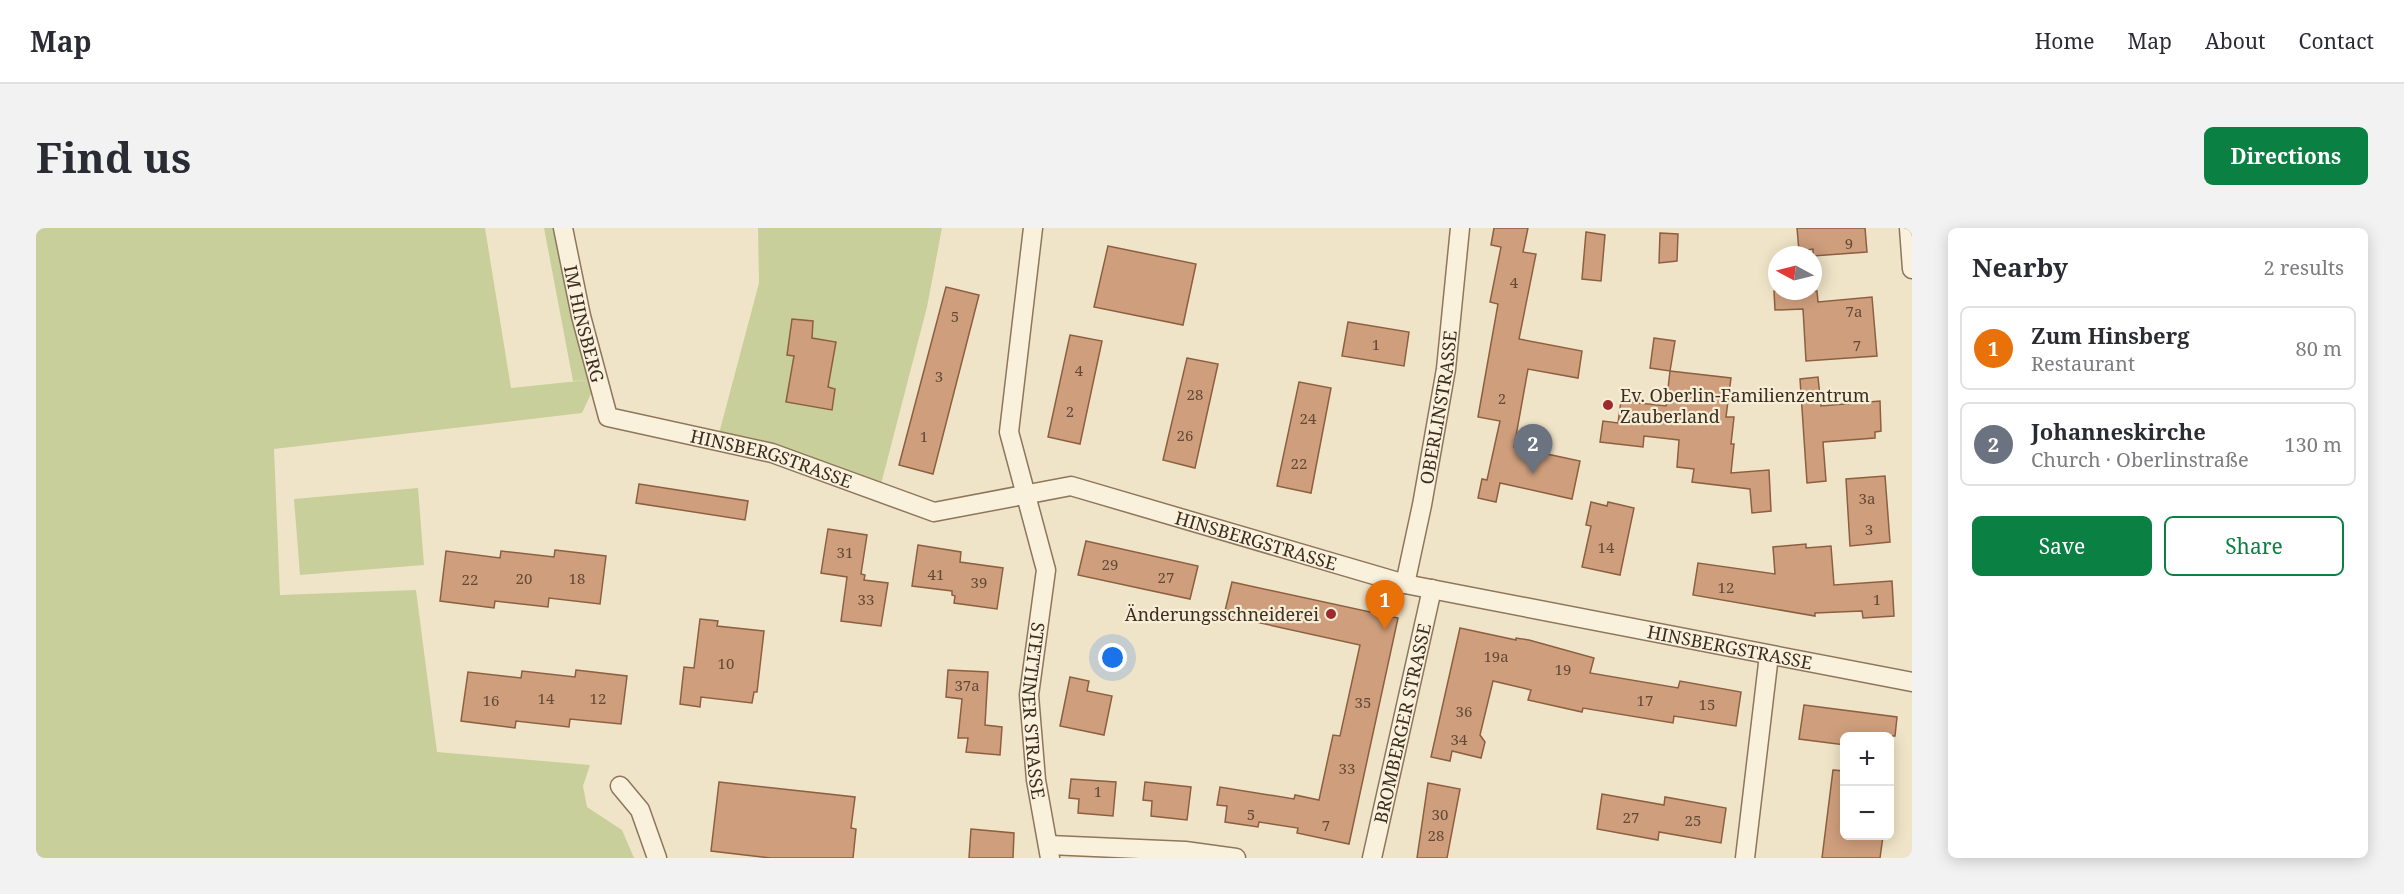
<!DOCTYPE html>
<html lang="en">
<head>
<meta charset="utf-8">
<style>
  body { margin:0; font-family:"Noto Serif",serif; background:#f2f2f3; color:#2b2b33 }
  .controls { position:absolute; right:18px; bottom:18px; display:grid; overflow:hidden; border-radius:9px; box-shadow:0 3px 15px #0003 }
  .controls button { width:54px; height:54px; display:grid; place-items:center; padding:0; border:0; border-bottom:2px solid #e1e1e2; background:#fff; color:#2b2b33; font:30px sans-serif }
  .compass { position:absolute; left:1732px; top:18px; width:54px; height:54px; border-radius:50%; background:#fff; box-shadow:0 3px 15px #0003; rotate:277deg }
  .you { position:absolute; left:1077px; top:430px; width:21px; height:21px; margin:-15px; border:4px solid #fff; border-radius:50%; background:#1a73e8; box-shadow:0 0 0 9px #1a73e833 }
  .badge { display:grid; place-items:center; width:39px; height:39px; border-radius:50%; background:#0b8043; color:#fff; font-size:20px; font-weight:700 }
  .pin { position:absolute; translate:-50% -50px; filter:drop-shadow(0 2px 3px #0008) }
  .pin::after { content:''; position:absolute; top:32px; width:21px; height:18px; background:inherit; clip-path:polygon(0 0,100% 0,50% 100%) }
  .list { margin:0; padding:0; list-style:none }
  h2 { display:flex; justify-content:space-between; align-items:center; height:78px; margin:0; padding:0 24px; font-size:26px }
  h2 small { font-size:20px; font-weight:400; color:#7c7c81 }
  .list li { display:grid; grid-template-columns:39px 1fr auto; gap:18px; align-items:center; box-sizing:border-box; height:84px; margin:0 12px 12px; padding:0 12px; border:2px solid #e1e1e2; border-radius:9px }
  .list b { display:block; font-size:22px; white-space:nowrap }
  .list p { margin:0; font-size:20px; white-space:nowrap; color:#7c7c81 }
  .list em { font-size:20px; font-style:normal; color:#7c7c81 }
  .actions { display:flex; gap:12px; padding:18px 24px }
  .actions a { flex:1; padding:14px 0; border:2px solid #0b8043; border-radius:9px; text-align:center; font-size:21px; color:#0b8043 }
  .actions .main { background:#0b8043; color:#fff }
  .map { position:relative; flex:none; width:1876px; height:630px; overflow:hidden; border-radius:9px }
  header { display:flex; align-items:center; gap:36px; box-sizing:border-box; height:84px; padding:0 30px; background:#fff; border-bottom:2px solid #e1e1e2 }
  header strong { font-size:28px }
  nav { display:flex; gap:33px; margin-inline-start:auto; font-size:21px }
  .intro { display:flex; align-items:center; justify-content:space-between; box-sizing:border-box; height:144px; padding:0 36px }
  h1 { margin:0; font-size:42px }
  .button { padding:15px 27px; border-radius:9px; background:#0b8043; color:#fff; font-size:21px; font-weight:700 }
  main { display:flex; gap:36px; padding:0 36px }
  aside { flex:1; background:#fff; border-radius:9px; box-shadow:0 3px 15px #0003 }
  .map>svg:first-child { display:block }
</style>
</head>
<body>
<header>
<strong>Map</strong>
<nav><a>Home</a><a>Map</a><a>About</a><a>Contact</a></nav>
</header>
<div class="intro"><h1>Find us</h1><a class="button">Directions</a></div>
<main>
<div class="map">
<svg width="1876" height="630" viewBox="0 0 1876 630">
  <rect width="100%" height="100%" fill="#f0e4c8"/>
  <!-- green -->
  <g fill="#c9cf9b">
    <polygon points="0,0 449,0 475,160 552,152 537,153 508,0 527,0 562,151 546,185 238,221 244,367 380,362 401,524 554,537 547,558 551,579 586,602 598,630 0,630"/>
    <polygon points="722,0 906,0 891,79 843,264 681,213 723,55"/>
    <polygon points="382,260 388,337 264,347 258,271"/>
  </g>
  <!-- building -->
  <g fill="#cf9f7d" stroke="#8d5f41" stroke-width="1.5">
    <polygon points="1458,0 1492,0 1487,24 1500,26 1483,111 1546,123 1542,150 1492,141 1478,219 1544,233 1536,271 1464,255 1460,274 1442,270 1446,251 1451,252 1464,193 1442,189 1462,76 1454,74 1465,19 1455,17"/>
    <polygon points="1761,0 1829,0 1831,24 1777,28 1777,21 1763,23"/>
    <polygon points="1550,4 1569,7 1565,53 1546,51"/>
    <polygon points="1624,5 1642,6 1641,33 1623,35"/>
    <polygon points="1072,18 1160,36 1147,97 1058,79"/>
    <polygon points="910,59 943,67 897,246 863,237"/>
    <polygon points="1738,63 1781,63 1782,74 1836,69 1841,128 1770,133 1767,81 1739,82"/>
    <polygon points="756,91 777,93 776,110 800,114 792,159 799,161 796,182 750,174 758,128 751,127"/>
    <polygon points="1312,94 1373,104 1368,138 1306,128"/>
    <polygon points="1034,107 1066,113 1044,216 1012,209"/>
    <polygon points="1618,110 1639,113 1634,143 1614,140"/>
    <polygon points="1151,130 1182,136 1159,240 1127,232"/>
    <polygon points="1634,143 1695,150 1690,189 1698,189 1695,216 1698,216 1695,245 1733,242 1735,283 1716,285 1714,261 1656,254 1658,241 1641,239 1643,212 1608,208 1607,219 1564,214 1567,193 1582,195 1585,173 1630,178"/>
    <polygon points="1782,149 1785,178 1844,173 1845,203 1839,204 1839,210 1787,214 1790,253 1771,255 1764,151"/>
    <polygon points="1263,154 1295,160 1275,265 1241,258"/>
    <polygon points="1849,248 1854,314 1814,318 1810,251"/>
    <polygon points="603,256 712,273 709,292 600,275"/>
    <polygon points="1555,274 1571,278 1572,274 1598,280 1584,347 1546,339 1555,298 1550,297"/>
    <polygon points="792,301 831,307 825,346 829,347 828,352 852,355 845,398 805,393 811,349 785,345"/>
    <polygon points="1050,313 1162,338 1154,371 1042,347"/>
    <polygon points="1770,316 1770,320 1795,318 1798,357 1856,353 1858,388 1827,390 1826,383 1779,385 1779,388 1657,367 1662,335 1739,346 1737,319"/>
    <polygon points="882,317 925,324 924,334 967,340 961,381 918,375 919,368 916,367 916,363 876,358"/>
    <polygon points="519,322 570,328 564,376 513,370 512,379 459,373 458,380 404,373 410,323 464,330 465,323 518,329"/>
    <polygon points="1196,354 1362,390 1313,616 1261,605 1262,600 1223,594 1222,599 1189,594 1191,578 1181,577 1184,559 1258,571 1259,567 1283,572 1297,507 1304,508 1324,417 1188,387"/>
    <polygon points="664,391 682,393 681,398 728,403 721,464 718,464 716,475 665,469 664,479 644,476 648,439 658,440"/>
    <polygon points="1424,400 1480,412 1480,410 1493,412 1558,430 1554,445 1642,460 1644,453 1705,464 1700,498 1638,488 1637,495 1547,480 1546,484 1492,472 1495,462 1457,453 1444,507 1449,514 1445,530 1416,523 1414,533 1395,529"/>
    <polygon points="540,442 591,448 585,496 534,491 533,499 480,493 479,500 425,493 432,444 485,450 486,443 539,449"/>
    <polygon points="912,442 952,444 949,497 966,499 964,527 930,524 932,510 922,510 926,471 910,469"/>
    <polygon points="1034,449 1053,453 1051,463 1076,468 1068,507 1024,498"/>
    <polygon points="1768,477 1861,489 1859,508 1809,508 1809,517 1763,511"/>
    <polygon points="1797,542 1809,543 1809,608 1847,608 1844,630 1786,630"/>
    <polygon points="1035,551 1080,554 1077,588 1042,585 1043,571 1033,570"/>
    <polygon points="683,554 819,569 815,600 820,601 817,630 735,630 675,623"/>
    <polygon points="1109,554 1155,559 1151,592 1115,588 1116,573 1107,572"/>
    <polygon points="1392,555 1424,561 1411,630 1381,630"/>
    <polygon points="1566,566 1628,577 1629,569 1690,580 1685,615 1623,604 1622,612 1561,601"/>
    <polygon points="935,601 978,605 977,630 933,630"/>
  </g>
  <g fill="none" stroke-linecap="round" stroke-linejoin="round">
    <!-- minor casing -->
    <g stroke="#8d765c" stroke-width="21">
      <g id="minor">
        <path id="s1" d="M527,0L545,88L572,189L736,225L898,284L1035,258L1369,356L1876,454"/>
        <path id="s2" d="M997,0L973,204L1010,342L993,467L1000,552L1014,630"/>
        <polyline points="1873,0 1876,41"/>
        <path id="s3" d="M1369,356L1386,277L1410,141L1424,0"/>
        <polyline points="584,558 604,582 621,630"/>
        <polyline points="1013,617 1149,623 1200,630"/>
        <path id="s4" d="M1336,630L1396,361"/>
        <polyline points="1709,630 1733,427"/>
      </g>
    </g>
    <!-- minor -->
    <use href="#minor" stroke="#faf1dc" stroke-width="18"/>
  </g>
  <!-- markers -->
  <g fill="#9e2a2b" stroke="#f7eed8" stroke-width="2">
    <circle cx="1572" cy="177" r="6"/>
    <circle cx="1295" cy="386" r="6"/>
  </g>
  <g text-anchor="middle" dominant-baseline="central" stroke-width="4.5" stroke-linejoin="round" paint-order="stroke">
    <!-- number labels -->
    <g font-size="15" fill="#624a37">
      <text x="1813" y="15">9</text>
      <text x="1478" y="54">4</text>
      <text x="1818" y="83">7a</text>
      <text x="919" y="88">5</text>
      <text x="1340" y="116">1</text>
      <text x="1821" y="117">7</text>
      <text x="1043" y="142">4</text>
      <text x="903" y="148">3</text>
      <text x="1159" y="166">28</text>
      <text x="1466" y="170">2</text>
      <text x="1034" y="183">2</text>
      <text x="1272" y="190">24</text>
      <text x="1149" y="207">26</text>
      <text x="888" y="208">1</text>
      <text x="1263" y="235">22</text>
      <text x="1831" y="270">3a</text>
      <text x="1833" y="301">3</text>
      <text x="1570" y="319">14</text>
      <text x="809" y="324">31</text>
      <text x="1074" y="336">29</text>
      <text x="900" y="346">41</text>
      <text x="1130" y="349">27</text>
      <text x="488" y="350">20</text>
      <text x="541" y="350">18</text>
      <text x="434" y="351">22</text>
      <text x="943" y="354">39</text>
      <text x="1690" y="359">12</text>
      <text x="830" y="371">33</text>
      <text x="1841" y="371">1</text>
      <text x="1460" y="428">19a</text>
      <text x="690" y="435">10</text>
      <text x="1527" y="441">19</text>
      <text x="931" y="457">37a</text>
      <text x="510" y="470">14</text>
      <text x="562" y="470">12</text>
      <text x="455" y="472">16</text>
      <text x="1609" y="472">17</text>
      <text x="1327" y="474">35</text>
      <text x="1671" y="476">15</text>
      <text x="1428" y="483">36</text>
      <text x="1423" y="511">34</text>
      <text x="1311" y="540">33</text>
      <text x="1062" y="563">1</text>
      <text x="1215" y="586">5</text>
      <text x="1404" y="586">30</text>
      <text x="1595" y="589">27</text>
      <text x="1657" y="592">25</text>
      <text x="1290" y="597">7</text>
      <text x="1400" y="607">28</text>
    </g>
    <!-- street labels -->
    <g font-size="18" fill="#3d2e20" stroke="#f7eed8">
      <text stroke="none"><textPath href="#s1" startOffset="98">IM HINSBERG</textPath></text>
      <text stroke="none"><textPath href="#s3" startOffset="180">OBERLINSTRASSE</textPath></text>
      <text stroke="none"><textPath href="#s1" startOffset="363">HINSBERGSTRASSE</textPath></text>
      <text stroke="none"><textPath href="#s1" startOffset="867">HINSBERGSTRASSE</textPath></text>
      <text stroke="none"><textPath href="#s1" startOffset="1353">HINSBERGSTRASSE</textPath></text>
      <text stroke="none"><textPath href="#s2" startOffset="490">STETTINER STRASSE</textPath></text>
      <text stroke="none"><textPath href="#s4" startOffset="138">BROMBERGER STRASSE</textPath></text>
    </g>
    <!-- poi labels -->
    <g font-size="18" fill="#3d2e20" stroke="#f7eed8" text-anchor="start">
      <text x="1584" y="167">Ev. Oberlin-Familienzentrum<tspan x="1584" dy="21">Zauberland</tspan></text>
      <text x="1283" y="386" text-anchor="end">Änderungsschneiderei</text>
    </g>
  </g>
</svg>
<div class="controls">
<button>+</button>
<button>−</button>
</div>
<svg class="compass" viewBox="-18 -18 36 36"><path d="M0-13l5 13h-10z" fill="#e53935"/><path d="M0 13l5-13h-10z" fill="#7c7c81"/></svg>
<div class="you"></div>
<div class="pin badge" style="left:1349px;top:402px;background:#e8710a">1</div>
<div class="pin badge" style="left:1497px;top:246px;background:#6b7280">2</div>
</div>
<aside>
<h2>Nearby<small>2 results</small></h2>
<ul class="list">
<li><span class="badge" style="background:#e8710a">1</span><div><b>Zum Hinsberg</b><p>Restaurant</p></div><em>80 m</em></li>
<li><span class="badge" style="background:#6b7280">2</span><div><b>Johanneskirche</b><p>Church · Oberlinstraße</p></div><em>130 m</em></li>
</ul>
<div class="actions"><a class="main">Save</a><a>Share</a></div>
</aside>
</main>
</body>
</html>
